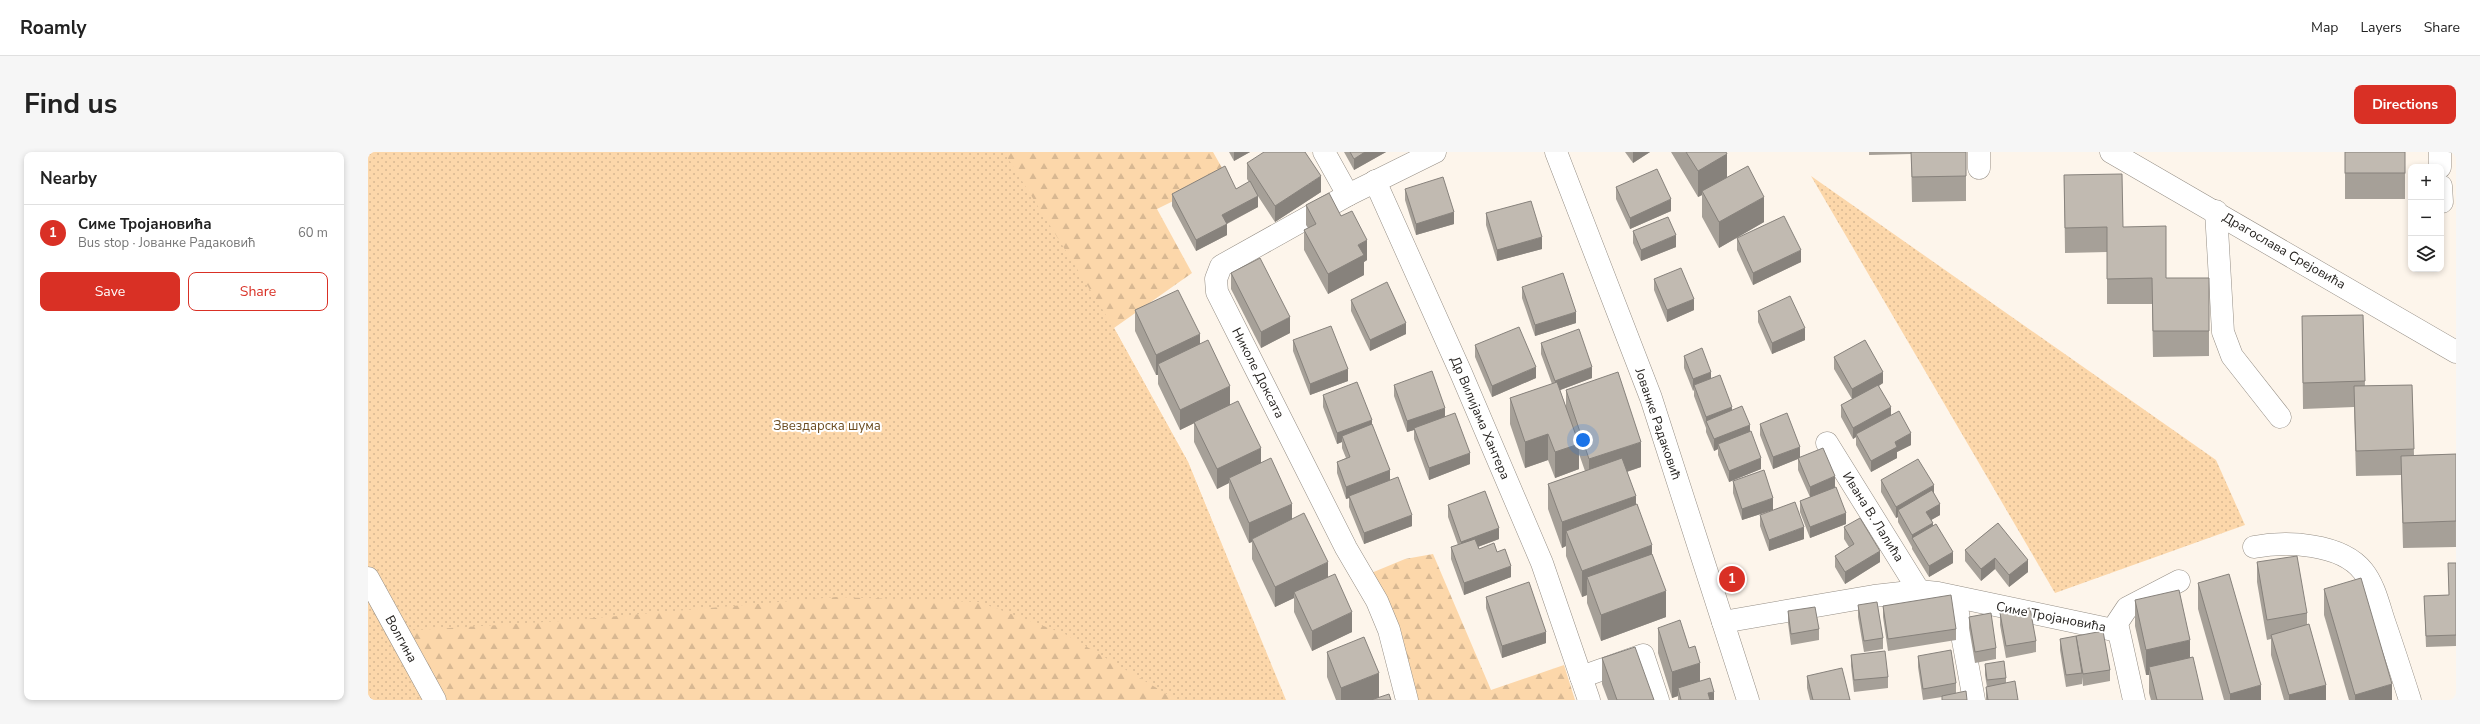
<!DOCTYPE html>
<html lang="en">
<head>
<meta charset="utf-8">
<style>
  body { margin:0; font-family:"Nunito Sans",sans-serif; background:#f6f6f6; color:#222 }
  .controls { position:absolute; right:12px; top:12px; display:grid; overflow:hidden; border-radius:8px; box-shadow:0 2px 6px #0003 }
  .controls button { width:36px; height:36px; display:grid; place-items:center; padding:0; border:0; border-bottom:1px solid #e0e0e0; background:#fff; color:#222; font:20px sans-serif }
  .you { position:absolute; left:1215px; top:288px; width:14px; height:14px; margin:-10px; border:3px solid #fff; border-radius:50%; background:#1a73e8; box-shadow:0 0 0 6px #1a73e833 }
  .badge { display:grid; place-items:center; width:26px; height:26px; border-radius:50%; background:#d93025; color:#fff; font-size:13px; font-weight:700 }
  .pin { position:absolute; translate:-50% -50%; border:2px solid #fff; box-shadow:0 1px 4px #0006 }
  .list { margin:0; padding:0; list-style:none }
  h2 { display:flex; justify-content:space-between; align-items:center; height:52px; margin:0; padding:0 16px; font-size:17px }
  h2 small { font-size:13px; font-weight:400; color:#767676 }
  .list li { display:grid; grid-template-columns:26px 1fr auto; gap:12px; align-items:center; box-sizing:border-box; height:56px; padding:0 16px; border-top:1px solid #e0e0e0 }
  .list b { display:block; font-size:15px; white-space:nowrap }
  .list p { margin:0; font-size:13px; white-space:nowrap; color:#767676 }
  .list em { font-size:13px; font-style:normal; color:#767676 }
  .actions { display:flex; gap:8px; padding:12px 16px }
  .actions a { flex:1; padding:9px 0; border:1px solid #d93025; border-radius:8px; text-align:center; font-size:14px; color:#d93025 }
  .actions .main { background:#d93025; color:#fff }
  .icon { flex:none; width:22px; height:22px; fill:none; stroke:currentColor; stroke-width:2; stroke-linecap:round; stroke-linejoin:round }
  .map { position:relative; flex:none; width:2088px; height:548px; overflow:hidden; border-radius:8px }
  header { display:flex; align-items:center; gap:24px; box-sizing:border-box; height:56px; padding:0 20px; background:#fff; border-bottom:1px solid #e0e0e0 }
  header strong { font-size:19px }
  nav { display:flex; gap:22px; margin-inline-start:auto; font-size:14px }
  .intro { display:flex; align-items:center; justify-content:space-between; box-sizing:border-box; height:96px; padding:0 24px }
  h1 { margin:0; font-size:28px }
  .button { padding:10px 18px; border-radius:8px; background:#d93025; color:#fff; font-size:14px; font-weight:700 }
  main { display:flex; gap:24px; padding:0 24px }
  aside { flex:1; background:#fff; border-radius:8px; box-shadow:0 2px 6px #0003 }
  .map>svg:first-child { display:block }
</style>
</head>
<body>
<header>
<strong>Roamly</strong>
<nav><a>Map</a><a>Layers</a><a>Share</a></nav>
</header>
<div class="intro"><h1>Find us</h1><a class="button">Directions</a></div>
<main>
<aside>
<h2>Nearby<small></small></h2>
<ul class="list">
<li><span class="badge">1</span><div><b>Симе Тројановића</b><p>Bus stop · Јованке Радаковић</p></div><em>60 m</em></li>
</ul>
<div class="actions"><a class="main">Save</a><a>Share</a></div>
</aside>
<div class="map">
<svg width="2088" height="548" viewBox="0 0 2088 548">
  <defs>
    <pattern id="forest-firs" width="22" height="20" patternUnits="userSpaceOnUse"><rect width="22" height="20" fill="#fcd7aa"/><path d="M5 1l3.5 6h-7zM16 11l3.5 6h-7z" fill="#d8b892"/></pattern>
    <pattern id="park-dots" width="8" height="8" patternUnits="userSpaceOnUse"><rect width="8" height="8" fill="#fcd7aa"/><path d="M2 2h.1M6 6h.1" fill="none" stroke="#d8b892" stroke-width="1.8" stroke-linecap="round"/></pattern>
  </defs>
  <rect width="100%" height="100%" fill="#fdf5eb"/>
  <!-- forest -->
  <g fill="url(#forest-firs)">
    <polygon points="0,0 845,0 858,23 789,57 824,121 746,176 820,310 917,548 0,548"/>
    <polygon points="1065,402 1123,538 1196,513 1207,548 1044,548 996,424 1037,407"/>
  </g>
  <!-- park -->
  <g fill="url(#park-dots)">
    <polygon points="0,0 636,0 746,176 820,310 918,548 809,548 697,482 611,450 468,445 193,469 17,480 53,548 0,548"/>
    <polygon points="1443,24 1848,308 1877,373 1687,441"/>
  </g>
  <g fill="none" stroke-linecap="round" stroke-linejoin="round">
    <!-- minor casing -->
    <g stroke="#958e85" stroke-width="23">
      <g id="minor">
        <polyline points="956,0 980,43"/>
        <polyline points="1611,0 1611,16"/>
        <polyline points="1743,0 2088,200"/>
        <polyline points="2072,0 2072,15"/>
        <polyline points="1007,29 1093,221 1174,411 1221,548"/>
        <polyline points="2073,34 2074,50"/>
        <polyline points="1848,59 1855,180 1864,204 1912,265"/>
        <polyline points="1459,291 1551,439"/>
        <path d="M1886,395C1918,389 1973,391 1995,419C2007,434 2011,455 2017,472C2026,498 2034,523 2042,548"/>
        <polyline points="0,426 67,548"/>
        <polyline points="1587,445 1606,548"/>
        <polyline points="1355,470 1506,444 1551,439 1570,441 1750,479"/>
        <polyline points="1213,525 1275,503 1290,548"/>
        <polyline points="1039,548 1021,478 1009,449 978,396 849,140 848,127 853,114 980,43 1067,0"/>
        <polyline points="1766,548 1749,471 1759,456 1811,429"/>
      </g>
    </g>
    <!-- major casing -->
    <g stroke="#958e85" stroke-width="23">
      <polyline id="major" points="1188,0 1283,246 1380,548"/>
    </g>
    <!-- minor -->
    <use href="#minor" stroke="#fff" stroke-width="22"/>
    <!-- major -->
    <use href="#major" stroke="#fff" stroke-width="22"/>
  </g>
  <!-- wall -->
  <g fill="#a6a098">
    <polygon points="861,0 882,0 866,9"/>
    <polygon points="976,0 1018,0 986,18"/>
    <polygon points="1257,0 1282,0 1265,11"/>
    <polygon points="1303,0 1358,0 1359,26 1396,70 1351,96 1334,65 1334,43 1330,45"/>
    <polygon points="1501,0 1598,0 1598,49 1544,50 1543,2 1501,3"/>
    <rect x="1977" y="0" width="60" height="47"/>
    <polygon points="879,11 953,40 907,70 886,38 890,55 859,72 859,83 828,99 804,54 804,42 868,37 881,30 879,27"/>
    <polygon points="1696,23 1755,75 1798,126 1841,126 1841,204 1785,205 1784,152 1739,152 1739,100 1697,101"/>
    <polygon points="1248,35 1303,59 1262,77 1248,47"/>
    <polygon points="1037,37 1086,72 1048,83 1037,48"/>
    <polygon points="938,53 973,64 999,108 996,110 996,123 960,142 936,98 936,78 940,76 938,73"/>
    <polygon points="1118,61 1174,97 1129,109 1118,73"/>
    <polygon points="1265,79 1308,95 1273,109 1265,91"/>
    <polygon points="1369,86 1433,110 1385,133 1369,98"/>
    <polygon points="863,121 922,181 893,196 863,137"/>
    <polygon points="1286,127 1326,158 1299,170 1286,138"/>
    <polygon points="1154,135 1208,171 1167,184 1154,146"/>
    <polygon points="983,148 1038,182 1002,199 983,159"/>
    <polygon points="767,158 832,192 862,253 893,311 924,367 960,425 984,480 944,499 926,460 926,446 907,455 884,407 884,390 881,391 861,346 861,331 849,337 826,290 826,271 812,278 790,232 790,223 788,223 767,179"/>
    <polygon points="1390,159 1437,188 1404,202 1390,170"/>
    <polygon points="1995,163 1997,234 2044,233 2046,303 2088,302 2088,395 2035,396 2033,323 1988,324 1986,255 1935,257 1934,164"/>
    <polygon points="925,188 980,229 942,243 925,199"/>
    <polygon points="1173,191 1224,226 1192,238 1198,255 1198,238 1273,315 1259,320 1268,352 1284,402 1298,465 1233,489 1219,451 1219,443 1214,445 1198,404 1198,394 1194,396 1180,357 1180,332 1217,319 1211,302 1211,317 1187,326 1180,308 1157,316 1142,272 1142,246 1184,232 1173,202"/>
    <polygon points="1107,193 1168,226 1124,245 1107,205"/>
    <polygon points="1316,204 1343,226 1364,259 1382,280 1393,317 1361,330 1350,303 1350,297 1346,299 1338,280 1338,276 1326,244 1326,238 1325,239 1316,216"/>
    <polygon points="1466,205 1515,231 1511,234 1523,264 1543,293 1529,300 1529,306 1503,320 1488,293 1488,285 1485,287 1473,265 1473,253 1484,247 1466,217"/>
    <polygon points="1026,233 1077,265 1102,312 1061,328 1046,287 1046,278 1039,280 1026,244"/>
    <polygon points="955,243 1004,273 1022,328 1044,374 996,392 981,355 981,346 978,347 969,321 969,310 978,306 974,296 974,290 969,292 955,255"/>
    <polygon points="1392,272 1467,335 1478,372 1442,386 1432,360 1432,349 1442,345 1430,318 1430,307 1405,317 1392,283"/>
    <polygon points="1513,328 1566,342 1572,363 1563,368 1565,374 1585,411 1561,425 1544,397 1544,395 1530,370 1530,365 1528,366 1513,340"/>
    <polygon points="1365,329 1405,358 1374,368 1365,341"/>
    <polygon points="1080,353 1131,387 1110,395 1111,397 1129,400 1143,425 1096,443 1083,407 1083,395 1090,393 1080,365"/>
    <polygon points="1392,363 1436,387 1401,399 1392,374"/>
    <polygon points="1630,371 1660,420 1641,435 1627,417 1613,429 1597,409 1597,398"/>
    <polygon points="1476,375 1512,410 1477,432 1467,415 1467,404 1481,395 1476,387"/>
    <polygon points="1889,410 1939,461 1939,473 1958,548 1916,548 1903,503 1903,487 1899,488 1889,430"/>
    <polygon points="2080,411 2088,411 2088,494 2058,495 2056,444 2081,443"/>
    <polygon points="1830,431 1893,548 1856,548 1830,457"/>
    <polygon points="1956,437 2024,548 1981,548 1956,463"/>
    <polygon points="1118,445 1178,491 1134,506 1118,456"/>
    <polygon points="1767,448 1822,506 1835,548 1783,548 1781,541 1781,523 1778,523 1767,474"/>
    <polygon points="1490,453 1515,486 1515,497 1496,500 1490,465"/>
    <polygon points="1515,454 1588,477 1588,488 1520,499 1515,465"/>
    <polygon points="1420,459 1451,477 1451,488 1423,493 1420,471"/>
    <polygon points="1632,461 1668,489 1668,500 1638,506 1632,473"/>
    <polygon points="1601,465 1628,496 1628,507 1607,511 1601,476"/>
    <polygon points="1290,476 1321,496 1332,529 1346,548 1310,548 1310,544 1304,546 1290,501"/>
    <polygon points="1708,484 1742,518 1742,529 1715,534 1714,525 1714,532 1698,535 1692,498 1692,487 1708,489"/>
    <polygon points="959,500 1011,545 1023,548 968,548 959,525"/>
    <polygon points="1483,503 1520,525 1520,536 1486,540 1483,514"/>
    <polygon points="1550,504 1588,531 1588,541 1599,548 1574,548 1574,545 1555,548 1550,515"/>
    <polygon points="1234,506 1286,548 1240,548 1234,532"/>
    <polygon points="1617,512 1638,526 1638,531 1650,548 1618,548 1618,535 1619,535 1617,523"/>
    <polygon points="1439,524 1482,548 1442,548 1439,536"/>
  </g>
  <!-- shaded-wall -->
  <g fill="#87827c">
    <polygon points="866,0 882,0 866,9"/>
    <polygon points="997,0 1018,0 986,18 986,7"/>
    <polygon points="1265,0 1282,0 1265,11"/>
    <polygon points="1359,2 1359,27 1334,39 1334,43 1330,45 1330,19"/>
    <polygon points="953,24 953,40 907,70 907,54"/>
    <polygon points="890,44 890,55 854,74 854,63"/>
    <polygon points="1396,45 1396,70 1351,96 1351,70"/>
    <polygon points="1303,47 1303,59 1262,77 1262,66"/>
    <polygon points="1086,60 1086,72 1048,83 1048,72"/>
    <polygon points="859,72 859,83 828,99 828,88"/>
    <polygon points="1308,83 1308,95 1273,109 1273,98"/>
    <polygon points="1174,85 1174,97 1129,109 1129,98"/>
    <polygon points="999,88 999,108 996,110 996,123 960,142 960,122 990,93"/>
    <polygon points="1433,98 1433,110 1385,133 1385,121"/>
    <polygon points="1326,147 1326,158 1299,170 1299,158"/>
    <polygon points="1208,160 1208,171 1167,184 1167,173"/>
    <polygon points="922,165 922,181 893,196 893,180"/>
    <polygon points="1038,171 1038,182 1002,199 1002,188"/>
    <polygon points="1437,176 1437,188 1404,202 1404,191"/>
    <polygon points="832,182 832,202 790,212 790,223 788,223 788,203"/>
    <polygon points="1168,215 1168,226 1124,245 1124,234"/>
    <polygon points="1224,215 1224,226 1187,240 1187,229"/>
    <polygon points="980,217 980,229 942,243 942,232"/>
    <polygon points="1343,220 1343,231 1326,233 1325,239 1325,227"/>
    <polygon points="1515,220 1515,231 1484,249 1484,237"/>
    <polygon points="862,234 862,254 812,278 812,258"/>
    <polygon points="1364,255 1364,267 1338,269 1338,277 1338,265"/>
    <polygon points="1523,255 1523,267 1488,282 1488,285 1485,287 1485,276"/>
    <polygon points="1077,256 1077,267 1046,276 1046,278 1039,280 1039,269"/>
    <polygon points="1004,268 1004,279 974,284 974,290 969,292 969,281"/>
    <polygon points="1382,273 1382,284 1350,292 1350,297 1346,299 1346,287"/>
    <polygon points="1543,281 1543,293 1529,300 1529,306 1503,320 1503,309 1527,290"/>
    <polygon points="1180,282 1180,308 1157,316 1157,290"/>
    <polygon points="1273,290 1273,315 1221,332 1221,307"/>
    <polygon points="1211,292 1211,317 1187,326 1187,300"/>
    <polygon points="1432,295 1432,306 1405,317 1405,305"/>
    <polygon points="893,296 893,316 861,326 861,331 849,337 849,317"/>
    <polygon points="1102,301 1102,312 1061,328 1061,316"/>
    <polygon points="1393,306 1393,317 1361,330 1361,319"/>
    <polygon points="1022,318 1022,329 981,344 981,346 978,347 978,335"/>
    <polygon points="1467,324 1467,336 1442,346 1442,335"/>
    <polygon points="1566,333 1566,345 1530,358 1530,365 1528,366 1528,355"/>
    <polygon points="1268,344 1268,370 1198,379 1198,394 1194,396 1194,370"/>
    <polygon points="1405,346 1405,358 1374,368 1374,357"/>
    <polygon points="924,352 924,372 884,387 884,390 881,391 881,371"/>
    <polygon points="1572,352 1572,363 1558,371 1558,360"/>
    <polygon points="1478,361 1478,372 1442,386 1442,375"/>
    <polygon points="1044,363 1044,374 996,392 996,381"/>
    <polygon points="1565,371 1565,382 1544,386 1544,383"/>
    <polygon points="1436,375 1436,387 1401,399 1401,388"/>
    <polygon points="1131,376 1131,387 1093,401 1093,390"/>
    <polygon points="1284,393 1284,418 1219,425 1219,443 1214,445 1214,419"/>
    <polygon points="1512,399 1512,410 1477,432 1477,420"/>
    <polygon points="1585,400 1585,411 1561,425 1561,414"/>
    <polygon points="1627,406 1627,417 1613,429 1613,417"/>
    <polygon points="1660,408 1660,420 1641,435 1641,423"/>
    <polygon points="960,410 960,430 926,440 926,446 907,455 907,435"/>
    <polygon points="1143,414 1143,425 1096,443 1096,431"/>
    <polygon points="1298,439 1298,465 1233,489 1233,463"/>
    <polygon points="984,460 984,480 944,499 944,479"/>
    <polygon points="1178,480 1178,491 1134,506 1134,494"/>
    <polygon points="1822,488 1822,513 1781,515 1781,523 1778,523 1778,498"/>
    <polygon points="1332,511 1332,537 1310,536 1310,544 1304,546 1304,520"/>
    <polygon points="1011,521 1011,547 1008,548 973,548 973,536"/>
    <polygon points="2024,532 2024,548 1987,548 1987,543"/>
    <polygon points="1893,533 1893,548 1862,548 1862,542"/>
    <polygon points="1958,533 1958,548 1921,548 1921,543"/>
    <polygon points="1346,540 1346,548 1340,548 1340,541"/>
  </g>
  <!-- building -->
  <g fill="#c1bab1" stroke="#87827c">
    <polygon points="896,0 937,0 953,24 907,54 879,11"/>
    <polygon points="982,0 997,0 986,7"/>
    <polygon points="1318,0 1358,0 1359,2 1330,19"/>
    <polygon points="1543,0 1598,0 1598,24 1544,25"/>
    <rect x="1977" y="0" width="60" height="21"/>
    <polygon points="857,14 868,37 882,29 890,44 854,63 859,72 828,88 804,42"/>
    <polygon points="1380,14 1396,45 1351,70 1334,39"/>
    <polygon points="1289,17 1303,47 1262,66 1248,35"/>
    <polygon points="1754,22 1755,75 1798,74 1798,126 1841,126 1841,179 1785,179 1784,126 1739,127 1739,75 1697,76 1696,23"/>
    <polygon points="1075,25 1086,60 1048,72 1037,37"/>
    <polygon points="961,41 973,64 984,59 999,88 990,93 996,103 960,122 936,78 948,72 938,53"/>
    <polygon points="1163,49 1174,85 1129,98 1118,61"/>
    <polygon points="1416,64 1433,98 1385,121 1369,86"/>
    <polygon points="1300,65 1308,83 1273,98 1265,79"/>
    <polygon points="892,106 922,165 893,180 863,121"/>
    <polygon points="1313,116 1326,147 1299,158 1286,127"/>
    <polygon points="1195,121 1208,160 1167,173 1154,135"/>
    <polygon points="1019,130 1038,171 1002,188 983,148"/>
    <polygon points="810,138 832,182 788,203 767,158"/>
    <polygon points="1422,144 1437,176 1404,191 1390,159"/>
    <polygon points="1995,163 1997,229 1935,231 1934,164"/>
    <polygon points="963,174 980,217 942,232 925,188"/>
    <polygon points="1151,175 1168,215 1124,234 1107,193"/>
    <polygon points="1211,177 1224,215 1187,229 1173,191"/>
    <polygon points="840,188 862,234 812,258 790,212"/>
    <polygon points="1497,188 1515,220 1484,237 1466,205"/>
    <polygon points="1334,196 1343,220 1325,227 1316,204"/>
    <polygon points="1064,219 1077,256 1039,269 1026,233"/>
    <polygon points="1250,220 1273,290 1221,307 1198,238"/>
    <polygon points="1352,223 1364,255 1338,265 1326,233"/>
    <polygon points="989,230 1004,268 969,281 955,243"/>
    <polygon points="1189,230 1211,292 1187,300 1180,282 1157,290 1142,246"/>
    <polygon points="1510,233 1523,255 1485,276 1473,253"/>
    <polygon points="2044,233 2046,297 1988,299 1986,234"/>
    <polygon points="870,249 893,296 849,317 826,270"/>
    <polygon points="1374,254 1382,273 1346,287 1338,269"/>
    <polygon points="1531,259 1543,281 1527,290 1529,295 1503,309 1488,282"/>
    <polygon points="1087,261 1102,301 1061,316 1046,276"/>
    <polygon points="1419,261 1432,295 1405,305 1392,272"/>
    <polygon points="1004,272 1022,318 978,335 969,310 982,305 974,284"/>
    <polygon points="1383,279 1393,306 1361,319 1350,292"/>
    <polygon points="1455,296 1467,324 1442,335 1430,306"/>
    <polygon points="2088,302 2088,369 2035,371 2033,304"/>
    <polygon points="903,306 924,352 881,371 861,326"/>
    <polygon points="1254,306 1268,344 1194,370 1180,332"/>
    <polygon points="1550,307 1566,333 1528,355 1513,328"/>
    <polygon points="1396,318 1405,346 1374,357 1365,329"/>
    <polygon points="1030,325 1044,363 996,381 981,344"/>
    <polygon points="1468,335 1478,361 1442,375 1432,349"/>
    <polygon points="1564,338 1572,352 1558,360 1565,371 1544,383 1530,358"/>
    <polygon points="1117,339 1131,376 1093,390 1080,353"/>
    <polygon points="1427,350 1436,375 1401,388 1392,363"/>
    <polygon points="1269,352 1284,393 1214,419 1198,379"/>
    <polygon points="936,361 960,410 907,435 884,387"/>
    <polygon points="1492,366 1512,399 1477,420 1467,404 1486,392 1476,375"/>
    <polygon points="1630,371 1660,408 1641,423 1627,406 1613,417 1597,398"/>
    <polygon points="1568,372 1585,400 1561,414 1544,386"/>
    <polygon points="1107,387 1111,397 1126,391 1129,400 1137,397 1143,414 1096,431 1083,395"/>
    <polygon points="1284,402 1298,439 1233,463 1219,425"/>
    <polygon points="1929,404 1939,461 1899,468 1889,410"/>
    <polygon points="2080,411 2088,411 2088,483 2058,484 2056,444 2081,443"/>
    <polygon points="967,422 984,460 944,479 926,440"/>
    <polygon points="1861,422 1893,533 1862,542 1830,431"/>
    <polygon points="1993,426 2024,532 1987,543 1956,437"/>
    <polygon points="1161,430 1178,480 1134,494 1118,445"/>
    <polygon points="1811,438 1822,488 1778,498 1767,448"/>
    <polygon points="1583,443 1588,477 1520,487 1515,454"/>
    <polygon points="1509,450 1515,486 1496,489 1490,453"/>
    <polygon points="1447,455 1451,477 1423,482 1420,459"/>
    <polygon points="1662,456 1668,489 1638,494 1632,461"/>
    <polygon points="1623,461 1628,496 1607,500 1601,465"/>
    <polygon points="1312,468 1321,496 1327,494 1332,511 1304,520 1290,476"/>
    <polygon points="1941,472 1958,533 1921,543 1903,483"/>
    <polygon points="1735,479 1742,518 1715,522 1708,484"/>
    <polygon points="1708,484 1714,521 1698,523 1692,487"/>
    <polygon points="996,485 1011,521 973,536 959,500"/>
    <polygon points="1267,495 1286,548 1249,548 1234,506"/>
    <polygon points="1583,498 1588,531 1555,537 1550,504"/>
    <polygon points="1517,499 1520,525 1486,528 1483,503"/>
    <polygon points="1825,505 1835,548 1789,548 1781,515"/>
    <polygon points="1636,509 1638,526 1619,528 1617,512"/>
    <polygon points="1474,516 1482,548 1445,548 1439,524"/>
    <polygon points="1342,526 1346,540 1340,541 1342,548 1313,548 1310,536"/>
    <polygon points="1647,529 1650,548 1620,548 1618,535"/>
    <polygon points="1598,539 1599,548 1574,548 1574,544"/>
    <polygon points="1021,542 1023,548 1003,548"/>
  </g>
  <g text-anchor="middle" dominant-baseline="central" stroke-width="4" stroke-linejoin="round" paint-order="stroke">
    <!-- street labels -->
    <g font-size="13" fill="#25221f" stroke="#fff">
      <text transform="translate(1916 99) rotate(30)">Драгослава Срејовића</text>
      <text transform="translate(890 221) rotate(63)">Николе Доксата</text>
      <text transform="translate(1112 266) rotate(67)">Др Вилијама Хантера</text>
      <text transform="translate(1290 272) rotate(71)">Јованке Радаковић</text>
      <text transform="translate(1505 365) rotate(58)">Ивана В. Лалића</text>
      <text transform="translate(1683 465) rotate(11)">Симе Тројановића</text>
      <text transform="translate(33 487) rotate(61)">Волгина</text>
    </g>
    <!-- park labels -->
    <g font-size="13" fill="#6b4c21" stroke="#fff">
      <text x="459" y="274">Звездарска шума</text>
    </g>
  </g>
</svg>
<div class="controls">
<button>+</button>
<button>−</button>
<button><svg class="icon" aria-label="layers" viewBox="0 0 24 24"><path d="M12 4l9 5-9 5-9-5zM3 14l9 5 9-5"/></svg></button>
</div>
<div class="you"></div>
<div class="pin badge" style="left:1364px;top:427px">1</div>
</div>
</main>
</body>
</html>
